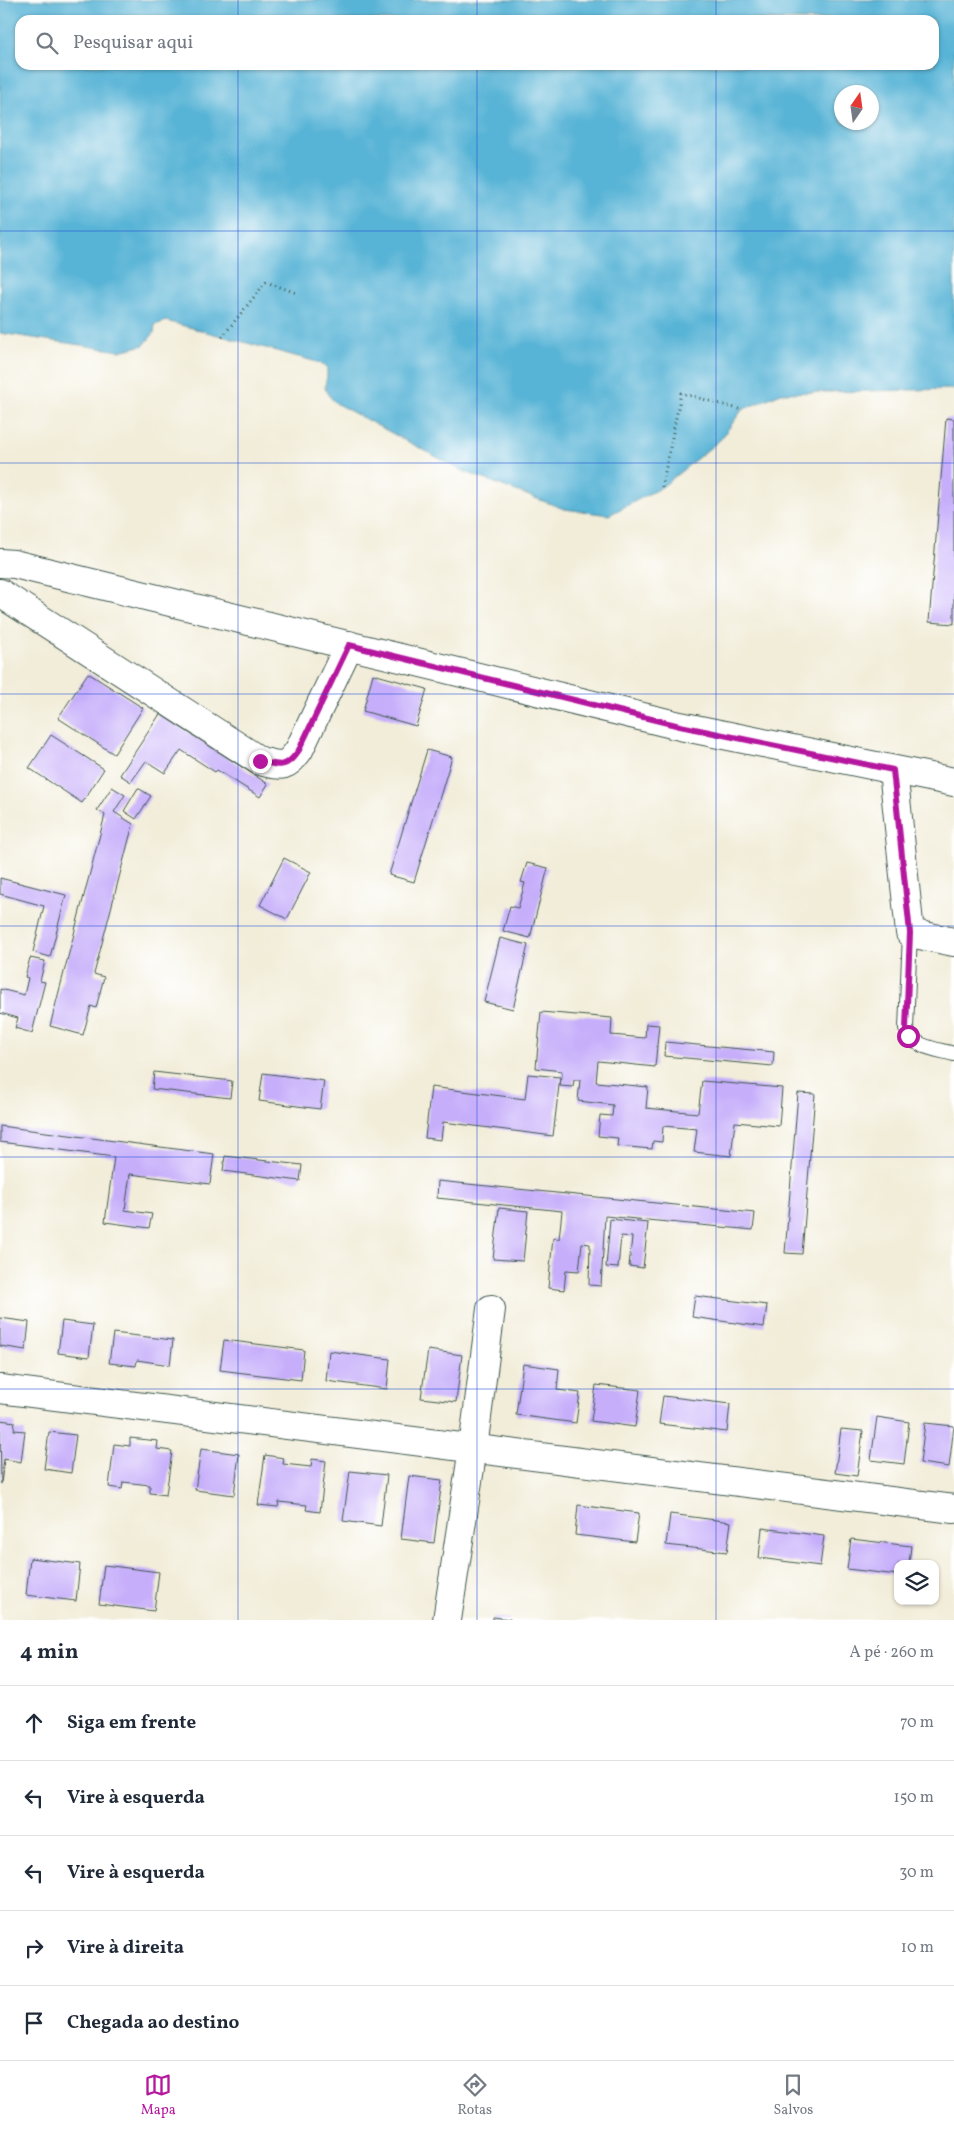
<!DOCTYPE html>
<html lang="pt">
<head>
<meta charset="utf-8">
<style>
  body { margin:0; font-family:Vollkorn,serif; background:#f2f2f3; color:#1f2937 }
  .controls { position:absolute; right:15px; bottom:15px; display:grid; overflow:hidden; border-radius:10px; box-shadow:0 1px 4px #0004 }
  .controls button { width:45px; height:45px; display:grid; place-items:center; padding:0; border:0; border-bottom:1px solid #e0e1e3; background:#fff; color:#1f2937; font:25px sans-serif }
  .compass { position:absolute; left:834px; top:85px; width:45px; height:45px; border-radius:50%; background:#fff; box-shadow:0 1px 4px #0004; rotate:13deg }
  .stop { position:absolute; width:15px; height:15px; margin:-11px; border:4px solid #b5179e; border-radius:50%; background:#fff }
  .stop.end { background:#b5179e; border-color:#fff; box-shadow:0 1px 5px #0008 }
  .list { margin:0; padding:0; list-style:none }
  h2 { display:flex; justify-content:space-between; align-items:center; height:65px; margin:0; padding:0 20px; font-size:21px }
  h2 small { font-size:16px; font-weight:400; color:#747a83 }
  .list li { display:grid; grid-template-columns:32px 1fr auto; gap:15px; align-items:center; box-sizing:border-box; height:75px; padding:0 20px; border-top:1px solid #e0e1e3 }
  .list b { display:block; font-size:19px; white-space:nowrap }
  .list em { font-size:16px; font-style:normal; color:#747a83 }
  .icon { flex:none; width:28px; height:28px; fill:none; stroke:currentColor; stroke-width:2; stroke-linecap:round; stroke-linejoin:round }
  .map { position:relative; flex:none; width:954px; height:1620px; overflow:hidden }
  .search { position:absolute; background:#fff; box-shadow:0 1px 4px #0004; left:15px; right:15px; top:15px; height:55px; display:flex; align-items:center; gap:12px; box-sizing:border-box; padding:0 18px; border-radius:15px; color:#747a83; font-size:19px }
  .sheet { height:440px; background:#fff }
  nav { display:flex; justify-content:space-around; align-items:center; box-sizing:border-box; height:70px; border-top:1px solid #e0e1e3; background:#fff; font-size:14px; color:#747a83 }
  nav a { display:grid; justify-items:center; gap:2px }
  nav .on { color:#b5179e }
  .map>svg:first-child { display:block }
</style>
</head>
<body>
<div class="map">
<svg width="954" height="1620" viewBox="0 0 954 1620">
  <rect width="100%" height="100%" fill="#fff"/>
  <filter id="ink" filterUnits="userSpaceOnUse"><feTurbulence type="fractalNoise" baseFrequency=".02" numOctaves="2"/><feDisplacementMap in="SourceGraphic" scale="10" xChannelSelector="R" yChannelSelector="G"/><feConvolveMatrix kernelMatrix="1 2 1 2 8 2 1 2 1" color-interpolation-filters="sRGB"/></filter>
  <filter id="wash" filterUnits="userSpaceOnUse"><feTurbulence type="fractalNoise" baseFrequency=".0096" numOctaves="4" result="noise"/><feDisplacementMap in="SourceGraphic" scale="20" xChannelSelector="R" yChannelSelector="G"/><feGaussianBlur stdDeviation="1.12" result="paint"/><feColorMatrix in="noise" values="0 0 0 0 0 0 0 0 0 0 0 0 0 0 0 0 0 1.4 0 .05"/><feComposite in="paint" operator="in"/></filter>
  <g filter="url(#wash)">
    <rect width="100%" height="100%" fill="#f2edd9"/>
    <!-- water -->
    <path fill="#58b4d6" stroke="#3c7885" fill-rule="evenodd" d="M0,0H954V389L781,393L742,410L721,439L662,487L609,515L564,509L463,471L337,404C315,384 331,386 326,366L317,362L166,321L155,325L154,333L144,345L120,351L0,333ZM20,20H934V65H20ZM842,92H872V122H842Z"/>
    <g id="blocks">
      <!-- building -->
      <g fill="#c6aefa">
        <polygon points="946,418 954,419 954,624 929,622"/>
        <polygon points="88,673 143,708 114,754 58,718"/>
        <polygon points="373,674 427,689 416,726 363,711"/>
        <polygon points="160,714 268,784 260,797 217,770 215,772 181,750 165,773 146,761 131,782 120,775"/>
        <polygon points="51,735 104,769 82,803 29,768"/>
        <polygon points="427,750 452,757 414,882 389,875"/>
        <polygon points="112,787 125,795 114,812 133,824 94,974 104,977 96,1008 91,1006 83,1035 50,1026 105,815 97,810"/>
        <polygon points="138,788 151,796 136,819 124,811"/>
        <polygon points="284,858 311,872 287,919 260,905"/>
        <polygon points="527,863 548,868 530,938 503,931 510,906 518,908 525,883 521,882"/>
        <polygon points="0,878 66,895 50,957 33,952 44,906 0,894"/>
        <polygon points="500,938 528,945 513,1009 484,1002"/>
        <polygon points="30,958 45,961 40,981 45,982 32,1033 15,1028 18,1018 0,1013 0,989 24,995 28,978 25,977"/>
        <polygon points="541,1012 612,1018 611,1035 645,1038 646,1024 659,1025 655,1067 598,1061 596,1082 648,1087 646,1108 698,1113 702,1081 782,1088 779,1126 735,1122 731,1156 694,1152 697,1129 663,1126 662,1142 653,1141 652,1149 617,1146 618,1138 598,1136 600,1115 612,1116 613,1105 578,1101 580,1080 574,1080 573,1087 560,1086 562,1071 536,1068"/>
        <polygon points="665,1042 774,1052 773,1066 664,1056"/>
        <polygon points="154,1072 232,1081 230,1098 152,1089"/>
        <polygon points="263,1073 324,1081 320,1109 259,1101"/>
        <polygon points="528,1074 560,1077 553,1136 443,1122 441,1140 425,1138 431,1087 525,1099"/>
        <polygon points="798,1093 815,1094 802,1254 785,1253"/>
        <polygon points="0,1126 214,1154 210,1184 130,1174 125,1210 152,1214 149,1228 105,1222 114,1157 0,1142"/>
        <polygon points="225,1156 302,1165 300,1181 223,1171"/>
        <polygon points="438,1181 755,1213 753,1230 605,1216 601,1286 589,1285 590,1244 582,1243 579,1271 566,1270 564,1290 548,1288 553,1238 559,1239 562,1211 437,1198"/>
        <polygon points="499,1208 528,1211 523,1261 493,1259"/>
        <polygon points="610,1219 648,1223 643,1268 629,1266 632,1237 621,1236 618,1268 606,1267"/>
        <polygon points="695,1296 767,1305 764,1327 692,1317"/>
        <polygon points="0,1318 29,1322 26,1350 0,1346"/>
        <polygon points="62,1321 93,1325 89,1357 58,1353"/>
        <polygon points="113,1333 173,1340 170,1365 137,1360 136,1366 109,1363"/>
        <polygon points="224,1340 304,1350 301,1380 220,1370"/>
        <polygon points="428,1350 462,1355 456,1402 421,1398"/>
        <polygon points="329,1351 390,1359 387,1389 326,1381"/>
        <polygon points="523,1364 559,1369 557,1390 580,1393 576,1423 516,1415"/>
        <polygon points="596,1385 640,1390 635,1427 591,1421"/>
        <polygon points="663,1396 730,1404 727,1432 659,1424"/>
        <polygon points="877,1417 909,1422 904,1464 871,1460"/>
        <polygon points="0,1420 15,1422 14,1430 25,1431 21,1462 4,1459 1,1484"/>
        <polygon points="925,1423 954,1426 949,1467 920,1463"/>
        <polygon points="841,1429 863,1431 857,1476 835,1473"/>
        <polygon points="49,1432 76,1435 71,1473 44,1469"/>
        <polygon points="130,1438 158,1441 157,1449 172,1451 166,1495 150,1493 150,1485 123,1482 122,1489 109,1487 114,1444 130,1446"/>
        <polygon points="201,1449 239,1454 234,1495 195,1490"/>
        <polygon points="265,1455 284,1458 283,1464 311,1467 312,1459 326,1461 320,1512 306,1510 307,1505 279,1502 278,1507 258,1505"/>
        <polygon points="350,1471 387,1475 381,1526 343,1521"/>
        <polygon points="409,1476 442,1480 434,1543 401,1539"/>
        <polygon points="578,1505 639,1513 635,1542 575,1535"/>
        <polygon points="670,1514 731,1522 727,1552 666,1545"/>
        <polygon points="762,1528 824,1536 820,1566 759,1558"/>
        <polygon points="851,1539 911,1546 909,1564 898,1564 898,1575 847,1569"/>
        <polygon points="30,1558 80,1564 76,1601 26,1595"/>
        <polygon points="104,1565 159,1572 154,1611 99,1604"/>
        <polygon points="493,1617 510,1619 510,1620 493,1620"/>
      </g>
    </g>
  </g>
  <g filter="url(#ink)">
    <use href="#blocks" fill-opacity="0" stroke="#3f574d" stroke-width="1"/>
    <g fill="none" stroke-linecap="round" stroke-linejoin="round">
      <!-- service casing -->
      <g stroke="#3f574d" stroke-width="16">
        <path id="service" d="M910,933L906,1028C912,1048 937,1049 954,1054"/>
      </g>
      <!-- minor casing -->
      <g stroke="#3f574d" stroke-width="30">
        <g id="minor">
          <path d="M0,593L260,761C281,766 286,769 299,750L349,645"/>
          <polyline points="893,770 910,933 954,942"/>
          <polyline points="0,1389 954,1509"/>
          <polyline points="447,1620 473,1448 491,1309"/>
        </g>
      </g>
      <!-- tertiary casing -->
      <g stroke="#3f574d" stroke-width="30">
        <polyline id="tertiary" points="0,563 14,564 680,726 954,782"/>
      </g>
      <!-- path -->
      <g stroke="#3f574d" stroke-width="3" stroke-dasharray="1 4" stroke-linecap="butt">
        <polyline points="222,337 266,282 297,293"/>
        <polyline points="662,487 681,393 742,410"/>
      </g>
      <!-- service -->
      <use href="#service" stroke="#fff" stroke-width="14"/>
      <!-- minor -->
      <use href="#minor" stroke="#fff" stroke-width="28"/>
      <!-- tertiary -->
      <use href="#tertiary" stroke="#fff" stroke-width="28"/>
    </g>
  </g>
  <g fill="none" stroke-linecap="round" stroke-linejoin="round" filter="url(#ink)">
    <!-- route -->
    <path stroke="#b5179e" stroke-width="6" d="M260,761C281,766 286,769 299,750L349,645L680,726L893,770L910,933L906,1028L908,1036"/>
  </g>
  <!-- grid -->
  <path fill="none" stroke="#1d4ed8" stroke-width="1" stroke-opacity="0.55" d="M238,0V20M477,0V20M716,0V20M238,65V1620M477,65V1620M716,65V1620M0,231H954M0,463H954M0,694H954M0,926H954M0,1157H954M0,1389H954"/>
</svg>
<div class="controls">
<button><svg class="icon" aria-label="layers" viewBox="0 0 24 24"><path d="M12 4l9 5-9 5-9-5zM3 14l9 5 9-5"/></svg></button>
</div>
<svg class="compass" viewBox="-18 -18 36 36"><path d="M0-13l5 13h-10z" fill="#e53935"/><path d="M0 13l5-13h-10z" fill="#747a83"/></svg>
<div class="stop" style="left:908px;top:1036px"></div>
<div class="stop end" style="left:260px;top:761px"></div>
<div class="search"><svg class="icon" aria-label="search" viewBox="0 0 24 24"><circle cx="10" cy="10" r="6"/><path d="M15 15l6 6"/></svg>Pesquisar aqui</div>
</div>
<section class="sheet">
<h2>4 min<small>A pé · 260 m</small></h2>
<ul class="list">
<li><svg class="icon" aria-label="ahead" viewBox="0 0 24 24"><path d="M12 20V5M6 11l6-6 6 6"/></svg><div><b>Siga em frente</b></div><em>70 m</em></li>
<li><svg class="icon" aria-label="left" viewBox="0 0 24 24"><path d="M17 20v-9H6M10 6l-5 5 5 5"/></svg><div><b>Vire à esquerda</b></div><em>150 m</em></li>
<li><svg class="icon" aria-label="left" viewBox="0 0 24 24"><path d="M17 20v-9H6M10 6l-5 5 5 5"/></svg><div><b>Vire à esquerda</b></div><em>30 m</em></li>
<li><svg class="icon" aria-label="right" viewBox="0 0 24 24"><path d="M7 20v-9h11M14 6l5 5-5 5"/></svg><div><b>Vire à direita</b></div><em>10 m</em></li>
<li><svg class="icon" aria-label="arrive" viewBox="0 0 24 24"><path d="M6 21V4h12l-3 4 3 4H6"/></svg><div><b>Chegada ao destino</b></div></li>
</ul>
</section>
<nav>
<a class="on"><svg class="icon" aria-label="map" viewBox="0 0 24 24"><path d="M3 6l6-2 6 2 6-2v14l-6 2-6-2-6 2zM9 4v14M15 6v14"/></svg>Mapa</a>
<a><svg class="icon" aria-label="directions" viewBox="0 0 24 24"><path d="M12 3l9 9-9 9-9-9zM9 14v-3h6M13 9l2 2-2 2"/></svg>Rotas</a>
<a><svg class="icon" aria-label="saved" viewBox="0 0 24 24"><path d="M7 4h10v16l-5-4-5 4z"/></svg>Salvos</a>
</nav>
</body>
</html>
